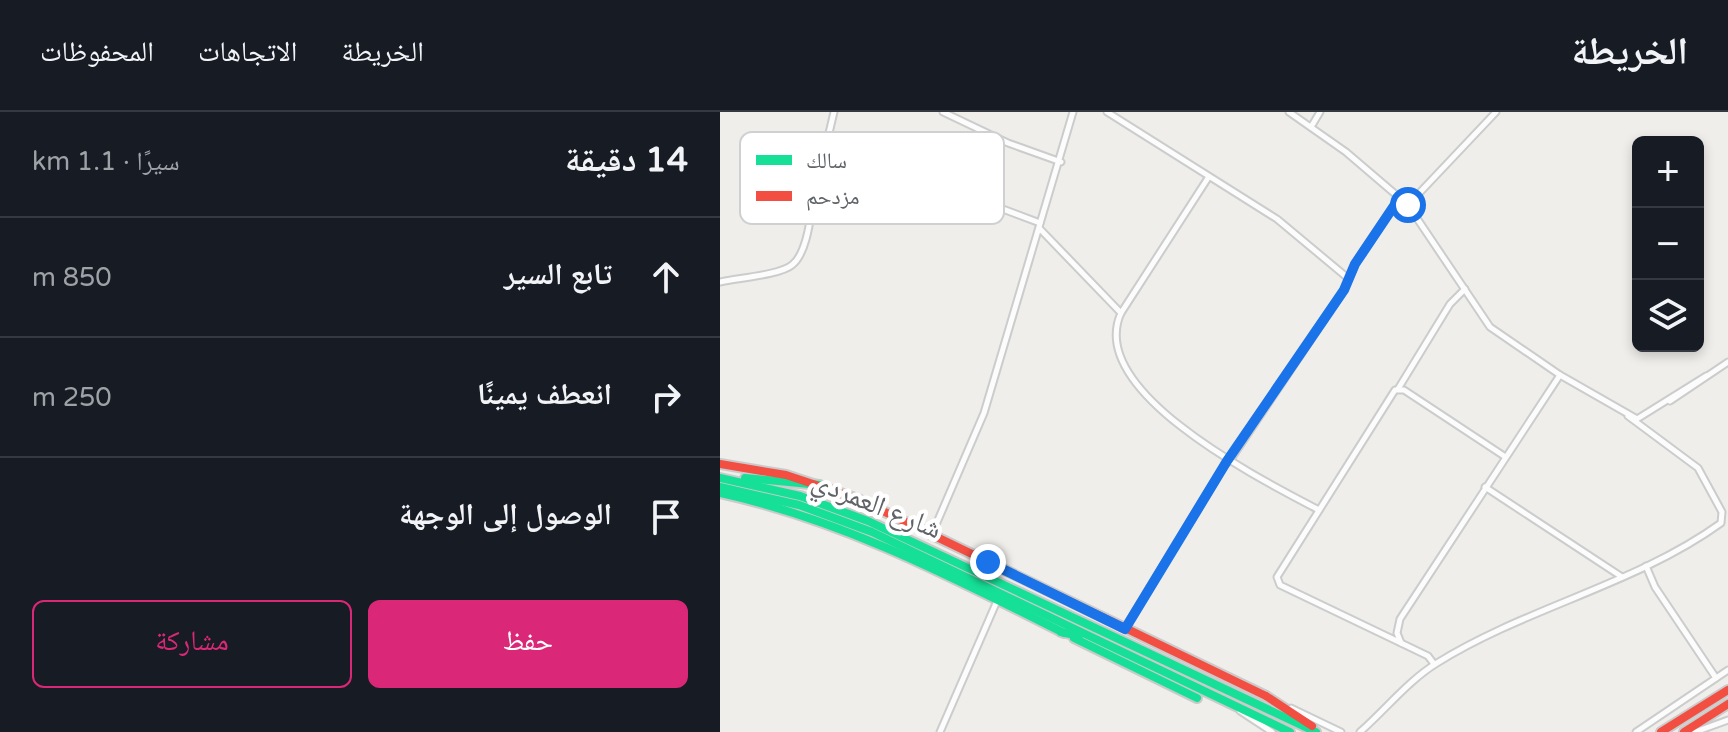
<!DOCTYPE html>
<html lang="ar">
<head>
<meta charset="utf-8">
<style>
  body { margin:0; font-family:"Varela Round","Noto Naskh Arabic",sans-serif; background:#20242c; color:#f1f3f6; direction:rtl }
  .controls { position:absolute; right:24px; top:24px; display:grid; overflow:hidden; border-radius:12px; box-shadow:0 4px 12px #0003 }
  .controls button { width:72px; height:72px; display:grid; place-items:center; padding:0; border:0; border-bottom:2px solid #363941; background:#171b24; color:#f1f3f6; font:40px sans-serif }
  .stop { position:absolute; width:24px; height:24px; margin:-18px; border:6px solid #1a73e8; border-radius:50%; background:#fff }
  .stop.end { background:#1a73e8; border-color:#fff; box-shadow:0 2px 8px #0008 }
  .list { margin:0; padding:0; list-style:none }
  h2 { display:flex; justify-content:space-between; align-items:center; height:104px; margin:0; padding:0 32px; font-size:34px }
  h2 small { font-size:26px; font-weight:400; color:#9ea1a6 }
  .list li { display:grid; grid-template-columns:52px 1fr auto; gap:24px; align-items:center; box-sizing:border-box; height:120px; padding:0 32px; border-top:2px solid #363941 }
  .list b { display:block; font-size:30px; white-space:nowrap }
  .list em { font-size:26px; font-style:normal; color:#9ea1a6 }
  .actions { display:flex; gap:16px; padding:24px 32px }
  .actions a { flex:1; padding:18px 0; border:2px solid #db2777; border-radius:12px; text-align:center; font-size:28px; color:#db2777 }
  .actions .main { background:#db2777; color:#fff }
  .icon { flex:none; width:44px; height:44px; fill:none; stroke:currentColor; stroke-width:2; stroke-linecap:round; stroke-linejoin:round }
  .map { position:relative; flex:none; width:1008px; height:620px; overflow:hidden; direction:ltr }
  header { display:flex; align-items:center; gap:48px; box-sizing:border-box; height:112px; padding:0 40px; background:#171b24; border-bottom:2px solid #363941 }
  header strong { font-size:38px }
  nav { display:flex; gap:44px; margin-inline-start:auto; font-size:28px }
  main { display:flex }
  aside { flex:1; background:#171b24 }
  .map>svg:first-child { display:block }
</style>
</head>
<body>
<header>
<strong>الخريطة</strong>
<nav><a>الخريطة</a><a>الاتجاهات</a><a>المحفوظات</a></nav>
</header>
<main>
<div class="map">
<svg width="1008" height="620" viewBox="0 0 1008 620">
  <rect width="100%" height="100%" fill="#efeeea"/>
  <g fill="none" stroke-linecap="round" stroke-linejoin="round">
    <!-- street casing -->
    <g stroke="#cbcccc" stroke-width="9">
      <g id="street">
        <polyline points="223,0 288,31 341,50"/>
        <polyline points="387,0 557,107 629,167"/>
        <polyline points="569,0 626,40 688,93 770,215 840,263 917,307 986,264"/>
        <polyline points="591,15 600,0"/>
        <polyline points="105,38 114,0"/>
        <path d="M488,66L401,201C365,280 544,369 599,398"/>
        <polyline points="688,93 776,0"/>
        <polyline points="320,117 401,201"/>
        <path d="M0,170C17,166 60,163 72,153C98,133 89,43 113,33L320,111"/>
        <polyline points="678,277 730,192 745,177"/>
        <polyline points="950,289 1008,250"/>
        <polyline points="509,350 624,178 635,152 680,85"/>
        <polyline points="765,375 902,465"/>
        <polyline points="208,420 215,415 264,301 353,0"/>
        <polyline points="926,454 935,475 996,566"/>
        <polyline points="405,516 507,349"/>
        <polyline points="681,531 560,473 557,465 675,278 684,278 784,344"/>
        <polyline points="714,552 708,544 681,531 677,521 680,507 840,263"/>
        <polyline points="571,596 621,620"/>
        <polyline points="520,599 552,620"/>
        <polyline points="220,620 277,489"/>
        <path d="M640,620C665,598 689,568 717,551C807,495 915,473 1001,411L1002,400L978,356L908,304"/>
        <polyline points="916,620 1008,558"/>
        <polyline points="975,620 1008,608"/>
      </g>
    </g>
    <!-- fast casing -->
    <g stroke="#cacacb" stroke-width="12">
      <g id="fast">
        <polyline points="0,366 80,384 148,409 596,620"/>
        <polyline points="25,366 100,373"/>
        <polyline points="0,375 79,393 152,420 570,620"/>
        <path d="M0,381C123,408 232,465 344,521"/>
        <polyline points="341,520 359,524"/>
        <polyline points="354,526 477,586"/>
      </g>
    </g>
    <!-- jam casing -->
    <g stroke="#cacacb" stroke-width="12">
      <g id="jam">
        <polyline points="0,352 66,363 138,387 546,584"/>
        <polyline points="546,584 592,614"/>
        <polyline points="941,620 1008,578"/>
        <polyline points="964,620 1008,592"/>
      </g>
    </g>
    <!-- street -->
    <use href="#street" stroke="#fdfcfc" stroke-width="5"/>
    <!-- fast -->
    <use href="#fast" stroke="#16e098" stroke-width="8"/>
    <!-- jam -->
    <use href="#jam" stroke="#f24e42" stroke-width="8"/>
  </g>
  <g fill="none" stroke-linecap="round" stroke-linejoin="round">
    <!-- route -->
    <polyline stroke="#1a73e8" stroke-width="10" points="268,450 405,517 507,349 624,178 635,152 680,85 688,93"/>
  </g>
  <g text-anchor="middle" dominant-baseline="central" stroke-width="8" stroke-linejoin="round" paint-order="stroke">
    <!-- street labels -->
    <g font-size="28" fill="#5f6368" stroke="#fff">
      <text transform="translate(157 393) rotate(22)">شارع العمردي</text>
    </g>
  </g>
  <!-- legend -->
  <rect x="20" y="20" width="264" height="92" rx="12" fill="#fff" stroke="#cfd0d2" stroke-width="2"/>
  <rect x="36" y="43" width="36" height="10" fill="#16e098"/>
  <rect x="36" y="79" width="36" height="10" fill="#f24e42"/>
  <g font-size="22" fill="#5f6368">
    <text x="86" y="56">سالك</text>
    <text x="86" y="92">مزدحم</text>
  </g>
</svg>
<div class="controls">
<button>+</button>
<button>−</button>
<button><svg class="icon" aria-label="layers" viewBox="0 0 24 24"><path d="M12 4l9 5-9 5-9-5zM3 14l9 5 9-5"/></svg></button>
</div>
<div class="stop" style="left:688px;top:93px"></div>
<div class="stop end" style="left:268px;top:450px"></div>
</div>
<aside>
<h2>14 دقيقة<small>سيرًا · 1.1 km</small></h2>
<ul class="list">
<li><svg class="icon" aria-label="ahead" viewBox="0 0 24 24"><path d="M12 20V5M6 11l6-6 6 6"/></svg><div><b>تابع السير</b></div><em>850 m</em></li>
<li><svg class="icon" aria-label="right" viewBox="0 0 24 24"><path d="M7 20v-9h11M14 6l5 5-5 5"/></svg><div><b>انعطف يمينًا</b></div><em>250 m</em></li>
<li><svg class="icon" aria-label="arrive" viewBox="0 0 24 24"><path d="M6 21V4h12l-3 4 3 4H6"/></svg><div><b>الوصول إلى الوجهة</b></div></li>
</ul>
<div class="actions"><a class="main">حفظ</a><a>مشاركة</a></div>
</aside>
</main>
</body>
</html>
